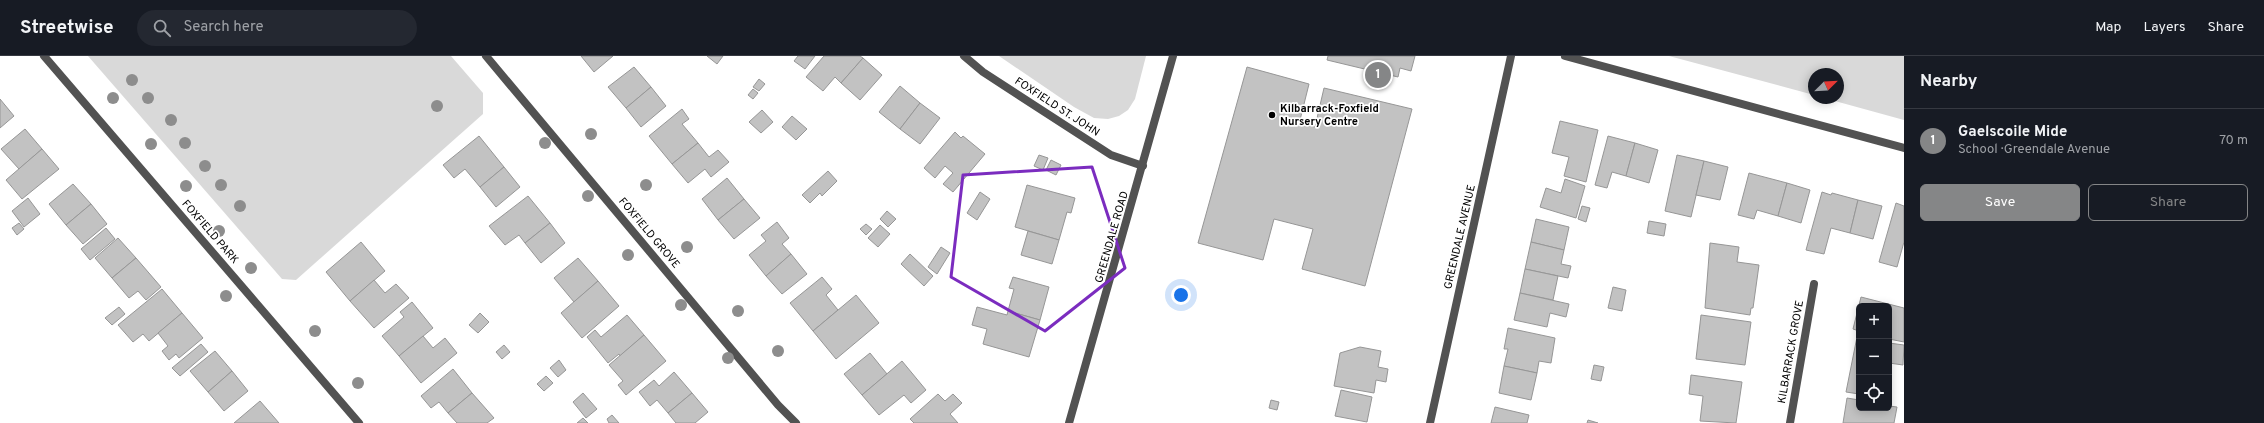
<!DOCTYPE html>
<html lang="en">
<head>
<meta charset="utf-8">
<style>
  body { margin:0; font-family:Overpass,sans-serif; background:#242831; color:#f1f3f6 }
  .controls { position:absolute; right:12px; bottom:12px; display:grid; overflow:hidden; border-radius:6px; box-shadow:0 2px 10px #0003 }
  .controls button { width:36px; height:36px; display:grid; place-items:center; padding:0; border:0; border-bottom:1px solid #363941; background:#171b24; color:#f1f3f6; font:20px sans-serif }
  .compass { position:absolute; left:1808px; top:12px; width:36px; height:36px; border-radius:50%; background:#171b24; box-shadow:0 2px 10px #0003; rotate:66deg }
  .you { position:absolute; left:1181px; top:239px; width:14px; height:14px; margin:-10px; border:3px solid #fff; border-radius:50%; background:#1a73e8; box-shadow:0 0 0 6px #1a73e833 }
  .badge { display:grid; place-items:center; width:26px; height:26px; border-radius:50%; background:#858687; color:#fff; font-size:13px; font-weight:700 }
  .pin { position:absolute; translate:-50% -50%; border:2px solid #fff; box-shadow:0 1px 4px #0006 }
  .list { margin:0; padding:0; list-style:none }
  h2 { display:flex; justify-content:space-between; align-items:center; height:52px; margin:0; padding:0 16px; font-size:17px }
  h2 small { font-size:13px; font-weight:400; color:#9ea1a6 }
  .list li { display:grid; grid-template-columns:26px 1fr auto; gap:12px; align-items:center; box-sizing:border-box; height:64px; padding:0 16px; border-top:1px solid #363941 }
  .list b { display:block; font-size:15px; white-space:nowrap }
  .list p { margin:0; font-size:13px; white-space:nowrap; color:#9ea1a6 }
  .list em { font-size:13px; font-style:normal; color:#9ea1a6 }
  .actions { display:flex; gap:8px; padding:12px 16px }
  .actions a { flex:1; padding:9px 0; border:1px solid #858687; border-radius:6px; text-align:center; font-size:14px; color:#858687 }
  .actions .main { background:#858687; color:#fff }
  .icon { flex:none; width:22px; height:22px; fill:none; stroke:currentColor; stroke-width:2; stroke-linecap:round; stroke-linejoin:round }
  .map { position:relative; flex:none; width:1904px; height:367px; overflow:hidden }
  header { display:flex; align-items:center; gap:24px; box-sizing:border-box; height:56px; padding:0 20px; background:#171b24; border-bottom:1px solid #363941 }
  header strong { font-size:19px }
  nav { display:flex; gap:22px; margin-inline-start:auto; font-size:14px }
  .search { width:280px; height:36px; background:#242831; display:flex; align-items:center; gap:10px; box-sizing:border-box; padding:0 14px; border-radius:22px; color:#9ea1a6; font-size:15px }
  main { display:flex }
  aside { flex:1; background:#171b24 }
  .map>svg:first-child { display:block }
</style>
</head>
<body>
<header>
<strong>Streetwise</strong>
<div class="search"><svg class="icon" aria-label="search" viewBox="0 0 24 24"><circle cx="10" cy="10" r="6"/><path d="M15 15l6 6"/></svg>Search here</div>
<nav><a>Map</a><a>Layers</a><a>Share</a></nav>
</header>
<main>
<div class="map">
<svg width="1904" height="367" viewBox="0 0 1904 367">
  <rect width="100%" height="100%" fill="#fff"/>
  <!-- green -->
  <g fill="#d9d9d9">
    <polygon points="88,0 451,0 483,37 483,58 296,224 282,223"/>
    <polygon points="999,0 1146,0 1135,43 1128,54 1119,60 1108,63 1094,62 1074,51"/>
    <polygon points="1669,0 1904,0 1904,64 1824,42 1838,42 1838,18 1814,18 1814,39"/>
  </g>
  <!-- building -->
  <g fill="#c2c2c2" stroke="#969696">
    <polygon points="581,0 613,0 594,16"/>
    <polygon points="707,0 723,0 717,8"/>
    <polygon points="798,0 815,0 805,13 794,5"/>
    <polygon points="824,0 860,0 863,2 841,27 835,21 823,35 806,21"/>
    <polygon points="1328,0 1415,0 1411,15 1400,12 1398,21 1327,4"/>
    <polygon points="863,2 882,19 860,44 841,27"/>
    <polygon points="634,11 651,31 626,52 608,31"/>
    <polygon points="1247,11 1309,28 1299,68 1315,71 1324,32 1412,53 1365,230 1302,213 1313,173 1274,163 1263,204 1198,187"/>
    <polygon points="759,23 765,28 759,35 753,31"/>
    <polygon points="900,30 920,47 900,73 879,56"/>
    <polygon points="651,31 666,50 641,71 626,52"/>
    <polygon points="753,33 758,37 753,43 748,39"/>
    <polygon points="0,43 14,60 0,72"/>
    <polygon points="920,47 940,62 920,88 900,73"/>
    <polygon points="682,53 689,63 682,68 698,87 672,108 649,80"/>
    <polygon points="762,54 773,66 761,77 749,66"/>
    <polygon points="792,60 807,73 796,84 782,71"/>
    <polygon points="1560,65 1598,74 1586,126 1564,120 1569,101 1552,97"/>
    <polygon points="25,73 42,93 19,113 1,93"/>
    <polygon points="955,76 961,82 963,80 985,98 953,136 943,128 953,117 945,110 935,122 924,112"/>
    <polygon points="479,80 504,111 480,131 465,113 454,122 443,109"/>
    <polygon points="1608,80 1635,87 1626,120 1612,116 1607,132 1595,129"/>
    <polygon points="698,87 709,101 718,94 729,106 711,121 705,113 688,127 672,108"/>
    <polygon points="1635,87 1658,94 1649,127 1626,120"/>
    <polygon points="42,93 59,113 22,143 6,124"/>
    <polygon points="1039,99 1048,102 1043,114 1034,110"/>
    <polygon points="1677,99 1704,105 1691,161 1665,155"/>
    <polygon points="1051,104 1061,109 1056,119 1046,114"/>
    <polygon points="1704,105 1728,111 1720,144 1696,139"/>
    <polygon points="504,111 520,131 496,151 480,131"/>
    <polygon points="828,115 837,125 822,140 820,137 810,147 802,139"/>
    <polygon points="1749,117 1787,127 1778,160 1757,154 1754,163 1738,159"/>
    <polygon points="727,122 744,143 718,164 702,143"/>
    <polygon points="1565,123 1585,130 1576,162 1540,151 1546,132 1561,137"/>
    <polygon points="1787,127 1810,134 1801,167 1778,160"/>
    <polygon points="73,128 91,148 66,169 49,148"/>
    <polygon points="1027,129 1075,142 1071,157 1067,156 1059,184 1015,171"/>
    <polygon points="980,136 990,143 977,164 967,157"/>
    <polygon points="1822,136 1831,139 1832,137 1858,144 1850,177 1831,172 1824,198 1806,194"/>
    <polygon points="528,140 550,167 525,187 519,179 505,189 489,170"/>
    <polygon points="28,142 40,158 24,171 12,155"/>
    <polygon points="744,143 760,162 734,183 718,164"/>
    <polygon points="1858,144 1882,150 1873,183 1850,177"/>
    <polygon points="1896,147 1904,150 1904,186 1897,211 1879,206"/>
    <polygon points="91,148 107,168 83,188 66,169"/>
    <polygon points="1582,150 1590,152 1586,166 1578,163"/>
    <polygon points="887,155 896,163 888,171 880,163"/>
    <polygon points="1536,163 1569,171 1564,194 1531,186"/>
    <polygon points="1649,165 1666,168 1664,180 1647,177"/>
    <polygon points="777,166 789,182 782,188 791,198 766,220 749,199 766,185 761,179"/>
    <polygon points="19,167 24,173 17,179 12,172"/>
    <polygon points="550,167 565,187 541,207 525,187"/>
    <polygon points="866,168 872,173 866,179 860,173"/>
    <polygon points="880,169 890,178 878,191 868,182"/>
    <polygon points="106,172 115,183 90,204 81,193"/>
    <polygon points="1028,175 1059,184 1052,208 1021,199"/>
    <polygon points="118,182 136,202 112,222 95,202"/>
    <polygon points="361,186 385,215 350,245 326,216"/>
    <polygon points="1531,186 1564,194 1561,208 1571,210 1568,222 1525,213"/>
    <polygon points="1710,187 1739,191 1737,206 1759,209 1753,252 1751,252 1750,259 1705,252"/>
    <polygon points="941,191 950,197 937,218 928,211"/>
    <polygon points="791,198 807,218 782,238 766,220"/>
    <polygon points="910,198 933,220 924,230 901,208"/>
    <polygon points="136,202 161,231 146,244 138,235 129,242 112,222"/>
    <polygon points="578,202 598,225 574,246 554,222"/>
    <polygon points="1525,213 1558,220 1553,244 1520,237"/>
    <polygon points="822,221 832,233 826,239 838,254 813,275 790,247"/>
    <polygon points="1013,221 1049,231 1040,264 1008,255 1014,233 1009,232"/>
    <polygon points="374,224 385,237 396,228 409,242 374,272 350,245"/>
    <polygon points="598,225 619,250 582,282 561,257"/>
    <polygon points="1613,231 1626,234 1622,255 1608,252"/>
    <polygon points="162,233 182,257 149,285 143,278 133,286 118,269"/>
    <polygon points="1520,237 1569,248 1566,261 1550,257 1547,271 1514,264"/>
    <polygon points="856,239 879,267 836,303 813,275"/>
    <polygon points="1861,241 1904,252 1904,286 1889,283 1889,250 1859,250 1859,275 1853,273"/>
    <polygon points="412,246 433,272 399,300 382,280 404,261 400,256"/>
    <polygon points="119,251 125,258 112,269 105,262"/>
    <polygon points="977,251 1007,259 1008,255 1040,264 1029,301 983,288 987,273 972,269"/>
    <polygon points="182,257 203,282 179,302 176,298 169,304 162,295 168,290 158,277"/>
    <polygon points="480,257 489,266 478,277 469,269"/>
    <polygon points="627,259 644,279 620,300 619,298 608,307 587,281 595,274 601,281"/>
    <polygon points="1701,259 1751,266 1745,309 1696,303"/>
    <polygon points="1508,272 1555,282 1551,307 1539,305 1537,317 1504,310 1508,293 1504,293"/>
    <polygon points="644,279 666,305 626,339 618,329 623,325 609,309"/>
    <polygon points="423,280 433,292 445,282 457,297 421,327 399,300"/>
    <polygon points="1857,281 1859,281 1859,338 1846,336"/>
    <polygon points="1889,287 1904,289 1903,309 1889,307"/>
    <polygon points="201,288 208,296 180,320 172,312"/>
    <polygon points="504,289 510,296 502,303 496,296"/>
    <polygon points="1360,291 1381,295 1378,311 1388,313 1386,326 1376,324 1374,337 1334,330 1340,297"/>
    <polygon points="215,295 232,315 208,336 190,315"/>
    <polygon points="870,297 887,318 862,339 844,318"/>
    <polygon points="559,304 566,314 558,321 550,312"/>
    <polygon points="902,305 926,334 911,347 904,339 879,359 862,339"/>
    <polygon points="1594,309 1604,311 1601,325 1591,323"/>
    <polygon points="1504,310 1537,317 1531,344 1499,337"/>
    <polygon points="453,313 472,337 448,357 439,346 431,352 421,340"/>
    <polygon points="232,315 248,335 224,355 208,336"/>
    <polygon points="674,316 692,337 668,357 657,344 650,350 639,336 654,324 659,330"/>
    <polygon points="1691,319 1742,326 1736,367 1700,365 1703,340 1689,338"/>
    <polygon points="546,320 553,327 544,335 537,328"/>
    <polygon points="1341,334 1372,341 1367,366 1335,360"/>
    <polygon points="472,337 494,362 487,367 457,367 448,357"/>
    <polygon points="583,337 597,353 586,362 573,346"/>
    <polygon points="692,337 708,356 695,367 676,367 668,357"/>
    <polygon points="938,338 945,345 953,338 962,347 950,358 958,367 914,367 910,363"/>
    <polygon points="1847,342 1859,344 1859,352 1889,352 1889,350 1897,351 1894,367 1843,367"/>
    <polygon points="1271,344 1279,346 1277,354 1269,352"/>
    <polygon points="260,345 279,367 234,367"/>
    <polygon points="1495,351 1529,359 1527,367 1491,367"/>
    <polygon points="612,359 619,367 609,367 607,363"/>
    <polygon points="583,362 588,367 577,367"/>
    <polygon points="1588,364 1598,367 1587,367"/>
  </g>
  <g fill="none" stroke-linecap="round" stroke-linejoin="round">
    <!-- minor -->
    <g stroke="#525252" stroke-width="8">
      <polyline points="44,0 359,367"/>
      <polyline points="486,0 778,349 796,367"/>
      <polyline points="964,0 983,16 1111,99 1143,110"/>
      <polyline points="1565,0 1904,92"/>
      <polyline points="1069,367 1173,0"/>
      <polyline points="1430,367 1511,0"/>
      <polyline points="1790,367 1814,228"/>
    </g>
  </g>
  <!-- trees -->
  <g fill="#8d8d8d">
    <circle cx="132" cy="24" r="6"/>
    <circle cx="113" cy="42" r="6"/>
    <circle cx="148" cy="42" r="6"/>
    <circle cx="437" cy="50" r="6"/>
    <circle cx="171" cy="64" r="6"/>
    <circle cx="591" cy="78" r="6"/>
    <circle cx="185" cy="87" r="6"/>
    <circle cx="545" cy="87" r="6"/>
    <circle cx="151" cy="88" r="6"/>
    <circle cx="205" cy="110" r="6"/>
    <circle cx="221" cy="129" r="6"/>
    <circle cx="646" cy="129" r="6"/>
    <circle cx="186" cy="130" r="6"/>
    <circle cx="588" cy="140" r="6"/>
    <circle cx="240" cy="150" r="6"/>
    <circle cx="219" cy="175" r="6"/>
    <circle cx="687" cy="191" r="6"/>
    <circle cx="628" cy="199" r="6"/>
    <circle cx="251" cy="212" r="6"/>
    <circle cx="226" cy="240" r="6"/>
    <circle cx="681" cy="249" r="6"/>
    <circle cx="738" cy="255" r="6"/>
    <circle cx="315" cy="275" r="6"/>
    <circle cx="778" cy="295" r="6"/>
    <circle cx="728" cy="302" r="6"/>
    <circle cx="358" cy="327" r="6"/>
  </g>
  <!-- marked area -->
  <path fill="none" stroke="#7b2cbf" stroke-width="3" stroke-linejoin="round" d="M1092,111L1125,212L1045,275L951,221L963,119Z"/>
  <!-- markers -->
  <circle fill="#000" stroke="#fff" stroke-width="1.5" cx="1272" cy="59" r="4"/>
  <g text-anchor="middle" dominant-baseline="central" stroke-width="3.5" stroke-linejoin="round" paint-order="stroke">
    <!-- street labels -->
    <g font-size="11" fill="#000" stroke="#fff">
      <text transform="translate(1057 51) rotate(33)">FOXFIELD ST. JOHN</text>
      <text transform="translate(210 176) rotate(49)">FOXFIELD PARK</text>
      <text transform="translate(649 177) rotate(50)">FOXFIELD GROVE</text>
      <text transform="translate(1112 181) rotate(-74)">GREENDALE ROAD</text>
      <text transform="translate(1460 181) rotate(-77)">GREENDALE AVENUE</text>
      <text transform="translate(1791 296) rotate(-80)">KILBARRACK GROVE</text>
    </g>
    <!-- poi labels -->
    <g font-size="11" font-weight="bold" fill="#000" stroke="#fff" text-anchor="start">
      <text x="1280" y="53">Kilbarrack-Foxfield<tspan x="1280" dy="13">Nursery Centre</tspan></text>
    </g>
  </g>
</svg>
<div class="controls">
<button>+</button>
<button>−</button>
<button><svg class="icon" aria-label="locate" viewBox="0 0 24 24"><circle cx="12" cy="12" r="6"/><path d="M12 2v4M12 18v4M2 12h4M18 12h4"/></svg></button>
</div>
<svg class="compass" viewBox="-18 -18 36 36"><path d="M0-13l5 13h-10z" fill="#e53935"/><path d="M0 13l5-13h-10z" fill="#9ea1a6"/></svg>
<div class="you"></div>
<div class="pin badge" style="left:1378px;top:19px">1</div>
</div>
<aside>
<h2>Nearby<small></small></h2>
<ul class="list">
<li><span class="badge">1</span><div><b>Gaelscoile Mide</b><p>School · Greendale Avenue</p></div><em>70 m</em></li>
</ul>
<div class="actions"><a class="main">Save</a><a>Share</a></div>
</aside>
</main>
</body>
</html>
